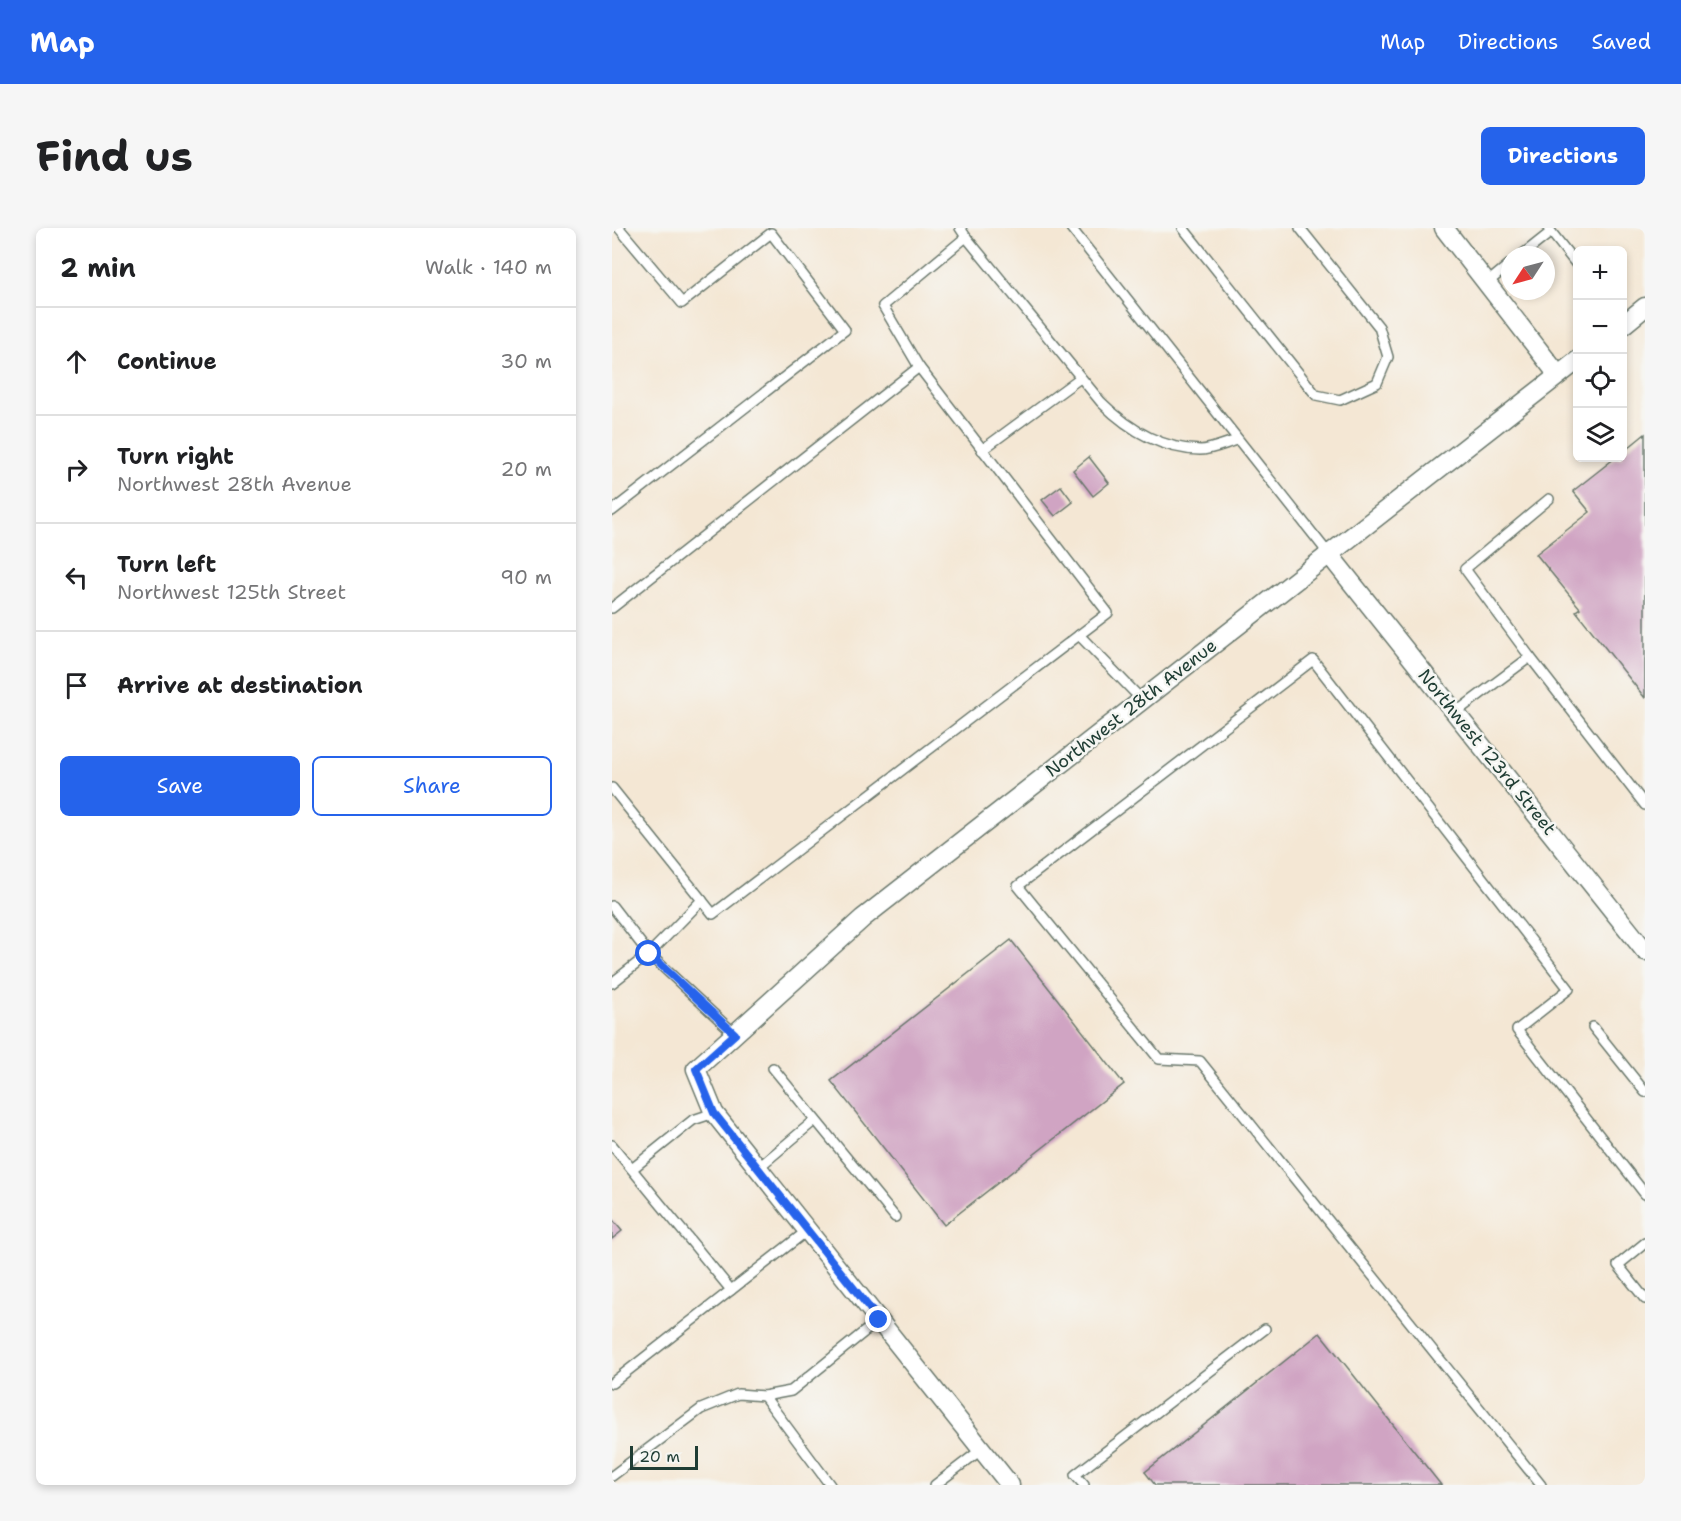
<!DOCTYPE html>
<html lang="en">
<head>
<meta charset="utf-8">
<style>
  body { margin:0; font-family:"Shantell Sans",sans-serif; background:#f6f6f6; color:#202124 }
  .controls { position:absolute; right:18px; top:18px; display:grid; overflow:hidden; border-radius:9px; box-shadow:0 3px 9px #0003 }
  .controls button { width:54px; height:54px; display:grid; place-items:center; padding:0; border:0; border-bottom:2px solid #e0e0e0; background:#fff; color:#202124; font:30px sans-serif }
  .compass { position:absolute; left:889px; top:18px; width:54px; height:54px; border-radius:50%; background:#fff; box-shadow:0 3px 9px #0003; rotate:234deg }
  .scale { position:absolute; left:18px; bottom:15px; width:68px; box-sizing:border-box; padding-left:6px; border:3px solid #1f3d34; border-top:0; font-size:16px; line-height:21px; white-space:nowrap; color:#1f3d34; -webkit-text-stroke:4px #f6f6f2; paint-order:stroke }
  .stop { position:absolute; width:18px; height:18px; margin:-14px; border:4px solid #2563eb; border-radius:50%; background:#fff }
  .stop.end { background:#2563eb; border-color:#fff; box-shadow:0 2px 6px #0008 }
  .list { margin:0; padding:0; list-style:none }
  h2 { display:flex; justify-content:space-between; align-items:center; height:78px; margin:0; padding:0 24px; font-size:26px }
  h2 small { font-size:20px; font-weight:400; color:#757577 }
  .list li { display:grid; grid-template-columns:39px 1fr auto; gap:18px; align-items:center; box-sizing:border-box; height:108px; padding:0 24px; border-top:2px solid #e0e0e0 }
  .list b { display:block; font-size:22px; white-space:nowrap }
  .list p { margin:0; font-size:20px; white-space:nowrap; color:#757577 }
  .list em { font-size:20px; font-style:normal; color:#757577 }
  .actions { display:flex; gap:12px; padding:18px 24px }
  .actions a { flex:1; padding:14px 0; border:2px solid #2563eb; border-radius:9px; text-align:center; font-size:21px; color:#2563eb }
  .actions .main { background:#2563eb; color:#fff }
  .icon { flex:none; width:33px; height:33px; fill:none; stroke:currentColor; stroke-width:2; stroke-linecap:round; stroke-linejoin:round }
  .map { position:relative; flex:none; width:1033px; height:1257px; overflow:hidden; border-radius:9px }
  header { display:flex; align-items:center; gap:36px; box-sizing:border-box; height:84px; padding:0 30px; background:#2563eb; color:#fff }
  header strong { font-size:28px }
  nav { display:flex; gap:33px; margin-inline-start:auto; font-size:21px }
  .intro { display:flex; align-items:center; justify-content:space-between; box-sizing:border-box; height:144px; padding:0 36px }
  h1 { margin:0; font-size:42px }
  .button { padding:15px 27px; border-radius:9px; background:#2563eb; color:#fff; font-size:21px; font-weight:700 }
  main { display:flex; gap:36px; padding:0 36px }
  aside { flex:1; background:#fff; border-radius:9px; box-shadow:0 3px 9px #0003 }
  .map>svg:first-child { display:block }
</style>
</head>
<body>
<header>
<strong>Map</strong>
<nav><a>Map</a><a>Directions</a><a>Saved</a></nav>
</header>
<div class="intro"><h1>Find us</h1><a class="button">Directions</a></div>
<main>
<aside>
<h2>2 min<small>Walk · 140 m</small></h2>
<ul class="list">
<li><svg class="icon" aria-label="ahead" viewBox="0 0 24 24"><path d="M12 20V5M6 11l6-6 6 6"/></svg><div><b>Continue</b></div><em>30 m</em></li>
<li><svg class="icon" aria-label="right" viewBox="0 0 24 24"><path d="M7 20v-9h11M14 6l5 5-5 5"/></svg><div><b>Turn right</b><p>Northwest 28th Avenue</p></div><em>20 m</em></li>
<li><svg class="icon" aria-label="left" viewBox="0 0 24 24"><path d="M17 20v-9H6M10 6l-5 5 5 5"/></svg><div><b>Turn left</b><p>Northwest 125th Street</p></div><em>90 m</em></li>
<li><svg class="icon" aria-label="arrive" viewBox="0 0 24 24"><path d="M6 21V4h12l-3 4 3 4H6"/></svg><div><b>Arrive at destination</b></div></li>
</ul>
<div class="actions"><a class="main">Save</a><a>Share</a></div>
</aside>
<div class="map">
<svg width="1033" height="1257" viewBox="0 0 1033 1257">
  <rect width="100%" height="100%" fill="#f6f6f2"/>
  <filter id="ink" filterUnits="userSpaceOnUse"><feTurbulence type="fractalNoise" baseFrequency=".0167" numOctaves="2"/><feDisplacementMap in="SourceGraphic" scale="12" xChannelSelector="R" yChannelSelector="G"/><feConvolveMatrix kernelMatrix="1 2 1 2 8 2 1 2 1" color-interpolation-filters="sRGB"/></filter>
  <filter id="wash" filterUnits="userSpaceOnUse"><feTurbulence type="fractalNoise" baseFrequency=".008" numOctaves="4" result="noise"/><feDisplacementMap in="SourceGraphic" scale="24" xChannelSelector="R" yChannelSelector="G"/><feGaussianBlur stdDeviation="1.35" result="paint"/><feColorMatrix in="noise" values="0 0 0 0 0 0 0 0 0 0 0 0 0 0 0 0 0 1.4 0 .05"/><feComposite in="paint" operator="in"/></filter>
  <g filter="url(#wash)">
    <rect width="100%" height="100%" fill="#f4e7d4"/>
    <g id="blocks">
      <!-- building -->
      <g fill="#d0a4c3">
        <polygon points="1033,206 1033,470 964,383 968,380 924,326 978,284 961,263 1003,230 1011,230 1011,224"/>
        <polygon points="477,229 497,255 481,268 461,242"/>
        <polygon points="449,258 461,274 443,288 430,272"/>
        <polygon points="399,712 512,856 332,997 219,853"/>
        <polygon points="0,991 10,1003 0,1011"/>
        <polygon points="708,1105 829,1257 543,1257 533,1244"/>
      </g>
    </g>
  </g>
  <g filter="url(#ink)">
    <use href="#blocks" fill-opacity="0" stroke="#6a786c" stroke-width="1.5"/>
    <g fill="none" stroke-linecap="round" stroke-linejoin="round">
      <!-- service casing -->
      <g stroke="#6a786c" stroke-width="12">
        <g id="service">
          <polyline points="459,0 716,325"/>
          <polyline points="571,0 704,167 728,172 765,155 776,129 767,99 688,0"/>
          <polyline points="936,0 965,37"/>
          <path d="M354,9L489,174C516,201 548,221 588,222C599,222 614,215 625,212"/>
          <polyline points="910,27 939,4"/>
          <polyline points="875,55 898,36"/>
          <polyline points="307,139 271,78 354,9 348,0"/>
          <polyline points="370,222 468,150"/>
          <polyline points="0,283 233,102 159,5 70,75 7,0"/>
          <polyline points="0,380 307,139 496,385 101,686 0,560"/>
          <polyline points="467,407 530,472"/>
          <polyline points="918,429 1033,577"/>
          <polyline points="843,485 918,429 853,341 937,271"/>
          <polyline points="90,672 37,726 123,806"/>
          <polyline points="0,678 37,726 0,755"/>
          <polyline points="981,799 1033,864"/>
          <polyline points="161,840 283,989"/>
          <polyline points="0,917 119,1062"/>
          <polyline points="146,940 203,892"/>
          <polyline points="20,941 81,892 102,885"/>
          <polyline points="1033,1015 1006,1037 1033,1071"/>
          <polyline points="0,1155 196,1002"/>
          <polyline points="152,1168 218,1257"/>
          <polyline points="0,1248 89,1181 126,1166 152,1168 179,1163 267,1092"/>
          <polyline points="323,1257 370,1221"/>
          <polyline points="472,1257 463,1247 653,1101"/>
          <polyline points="929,1257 588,833 547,831 406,658 701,432 957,761 905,802 1033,966"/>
        </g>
      </g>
      <!-- minor casing -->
      <g stroke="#6a786c" stroke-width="21">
        <g id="minor">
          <polyline points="832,0 946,147"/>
          <polyline points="1011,97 1033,79"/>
          <polyline points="716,325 1033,723"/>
          <polyline points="398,1257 102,885 84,841 251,690 966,132"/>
        </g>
      </g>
      <!-- service -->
      <use href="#service" stroke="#fff" stroke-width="9"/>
      <!-- minor -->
      <use href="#minor" stroke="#fff" stroke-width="18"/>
    </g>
  </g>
  <g fill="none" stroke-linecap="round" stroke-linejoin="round" filter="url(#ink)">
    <!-- route -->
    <polyline stroke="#2563eb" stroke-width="8" points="37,726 123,806 84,841 102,885 267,1092"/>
  </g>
  <g text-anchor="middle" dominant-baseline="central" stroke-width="5" stroke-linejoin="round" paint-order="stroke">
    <!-- street labels -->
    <g font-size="18" fill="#1f3d34" stroke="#f6f6f2">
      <text transform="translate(519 480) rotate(-38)">Northwest 28th Avenue</text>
      <text transform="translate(875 524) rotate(51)">Northwest 123rd Street</text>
    </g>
  </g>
</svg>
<div class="controls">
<button>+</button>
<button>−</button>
<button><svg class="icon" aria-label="locate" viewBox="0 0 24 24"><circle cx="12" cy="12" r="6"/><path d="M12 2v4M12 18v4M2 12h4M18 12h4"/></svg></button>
<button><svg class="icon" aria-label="layers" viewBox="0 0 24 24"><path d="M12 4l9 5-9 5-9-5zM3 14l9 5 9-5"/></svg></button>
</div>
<svg class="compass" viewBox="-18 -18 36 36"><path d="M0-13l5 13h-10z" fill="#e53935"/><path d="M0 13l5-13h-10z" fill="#757577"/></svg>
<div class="scale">20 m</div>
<div class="stop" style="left:37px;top:726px"></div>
<div class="stop end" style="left:267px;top:1092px"></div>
</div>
</main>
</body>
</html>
